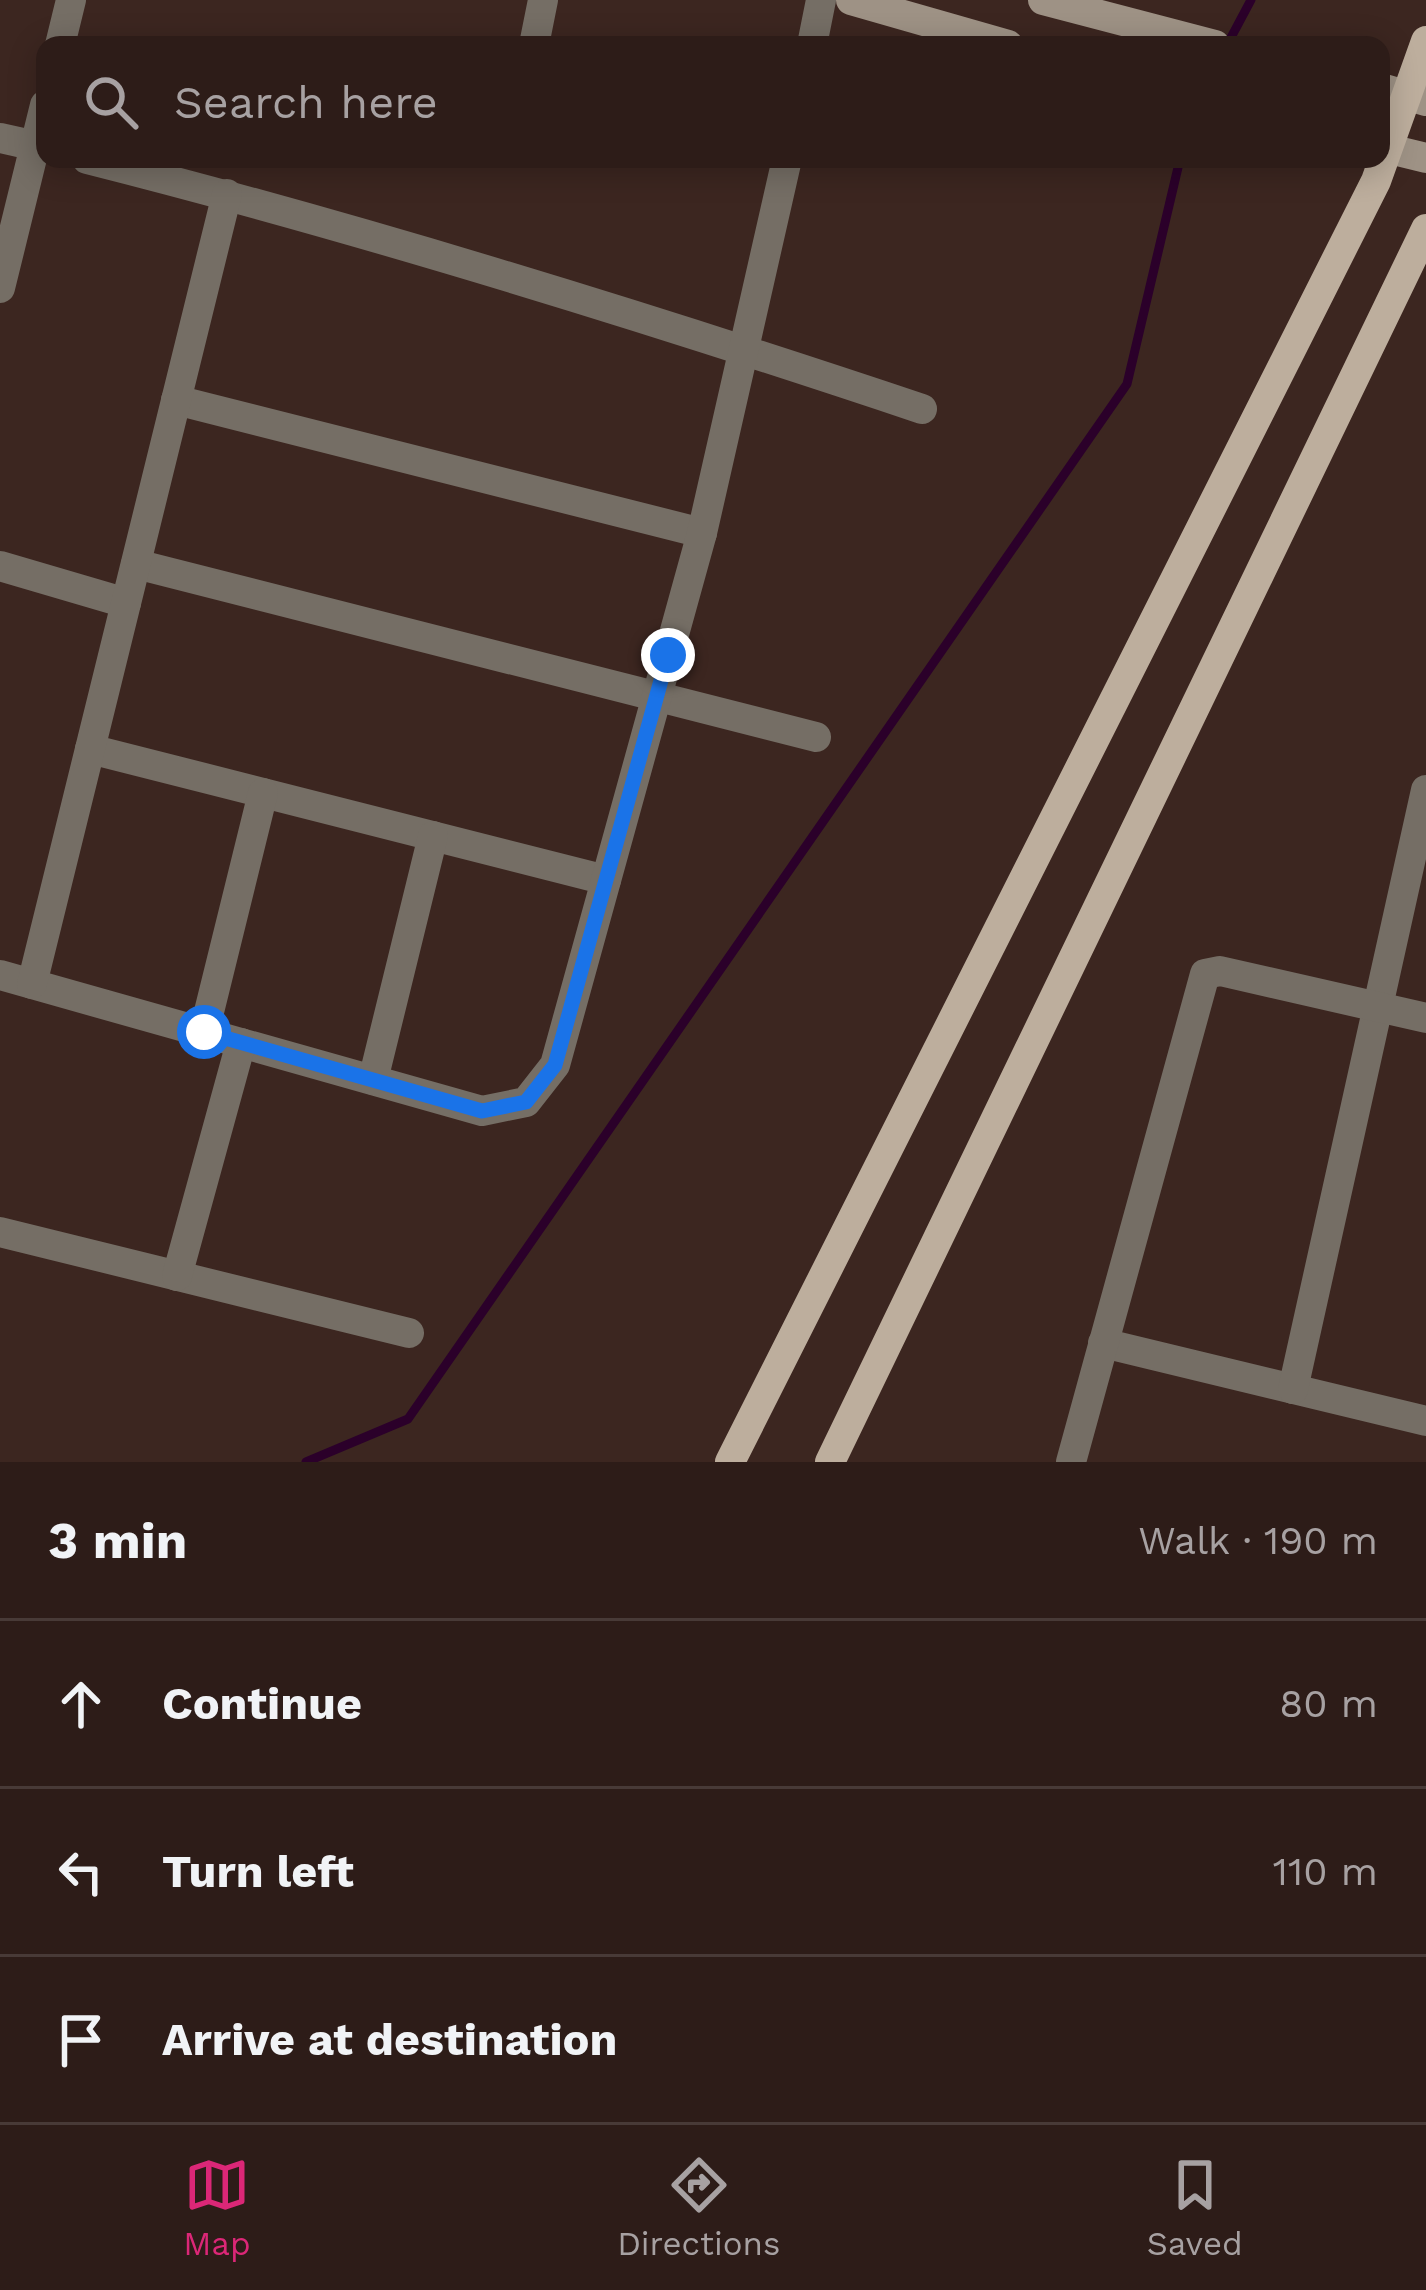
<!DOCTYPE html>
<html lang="en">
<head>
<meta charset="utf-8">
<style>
  body { margin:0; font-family:"Work Sans",sans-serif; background:#392925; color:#f1f3f6 }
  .stop { position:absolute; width:36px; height:36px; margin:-27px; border:9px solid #1a73e8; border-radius:50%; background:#fff }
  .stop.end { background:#1a73e8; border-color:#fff; box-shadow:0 3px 12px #0008 }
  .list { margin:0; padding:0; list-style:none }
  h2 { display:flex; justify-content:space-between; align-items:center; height:156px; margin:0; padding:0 48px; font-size:51px }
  h2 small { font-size:39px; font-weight:400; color:#a7a1a2 }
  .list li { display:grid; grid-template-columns:78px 1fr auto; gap:36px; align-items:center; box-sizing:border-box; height:168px; padding:0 48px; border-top:3px solid #483a37 }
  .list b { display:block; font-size:45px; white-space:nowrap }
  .list em { font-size:39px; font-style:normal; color:#a7a1a2 }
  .icon { flex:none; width:66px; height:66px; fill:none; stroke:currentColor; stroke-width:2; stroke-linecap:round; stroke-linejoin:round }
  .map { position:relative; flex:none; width:1426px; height:1462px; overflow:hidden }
  .search { position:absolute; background:#2d1c18; box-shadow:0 6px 30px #0003; left:36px; right:36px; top:36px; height:132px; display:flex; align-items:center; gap:30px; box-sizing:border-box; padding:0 42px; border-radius:24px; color:#a7a1a2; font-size:45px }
  .sheet { height:660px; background:#2d1c18 }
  nav { display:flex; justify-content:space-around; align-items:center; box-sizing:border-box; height:168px; border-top:3px solid #483a37; background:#2d1c18; font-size:33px; color:#a7a1a2 }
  nav a { display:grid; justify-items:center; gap:6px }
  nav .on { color:#db2777 }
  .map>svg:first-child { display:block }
</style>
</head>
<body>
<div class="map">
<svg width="1426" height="1462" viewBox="0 0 1426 1462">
  <rect width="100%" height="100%" fill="#3c2620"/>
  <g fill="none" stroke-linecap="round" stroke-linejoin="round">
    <!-- stream -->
    <g stroke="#2b002a" stroke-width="9">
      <polyline points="1227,45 1251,0"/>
      <polyline points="306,1462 408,1419 1127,384 1180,159"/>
    </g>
    <!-- street -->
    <g stroke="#756e65" stroke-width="30">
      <polyline points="60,45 71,0"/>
      <polyline points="534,45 543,0"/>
      <polyline points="812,45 821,0"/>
      <polyline points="0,138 45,148"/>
      <path d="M87,159C368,230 647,317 922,409"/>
      <polyline points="0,288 45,105"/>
      <polyline points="176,400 702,533"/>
      <polyline points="136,564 816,737"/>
      <polyline points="0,566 126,603"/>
      <polyline points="90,749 606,880"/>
      <polyline points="0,975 482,1111 526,1102 555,1065 702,533 787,159"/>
      <polyline points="32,984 227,194"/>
      <polyline points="204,1032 263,793"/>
      <polyline points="373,1080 433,836"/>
      <polyline points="0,1232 409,1333"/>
      <polyline points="177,1276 241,1043"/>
      <polyline points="1103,1343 1426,1421"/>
      <polyline points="1293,1389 1426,790"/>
      <polyline points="1071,1462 1205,974 1220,971 1426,1018"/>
    </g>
    <!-- secondary -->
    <g stroke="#9e9285" stroke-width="30">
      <polyline points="851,0 1008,45"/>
      <polyline points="1043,0 1215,45"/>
      <polyline points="1381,88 1426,101"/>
      <polyline points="1381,147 1426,158"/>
    </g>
    <!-- primary -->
    <g stroke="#bdae9d" stroke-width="30">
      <polyline points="730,1462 1376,181 1426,41"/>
      <polyline points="830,1462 1426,229"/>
    </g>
  </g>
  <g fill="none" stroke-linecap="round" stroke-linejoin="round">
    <!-- route -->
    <polyline stroke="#1a73e8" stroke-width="15" points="204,1032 482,1111 526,1102 555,1065 668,655"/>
  </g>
</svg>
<div class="stop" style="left:204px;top:1032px"></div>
<div class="stop end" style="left:668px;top:655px"></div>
<div class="search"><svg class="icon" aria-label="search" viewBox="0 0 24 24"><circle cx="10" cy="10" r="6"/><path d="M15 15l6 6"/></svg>Search here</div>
</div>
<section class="sheet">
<h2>3 min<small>Walk · 190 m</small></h2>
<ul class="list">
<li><svg class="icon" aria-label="ahead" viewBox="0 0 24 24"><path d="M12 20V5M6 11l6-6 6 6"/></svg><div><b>Continue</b></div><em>80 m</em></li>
<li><svg class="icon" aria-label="left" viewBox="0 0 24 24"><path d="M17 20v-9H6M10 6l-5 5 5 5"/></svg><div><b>Turn left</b></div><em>110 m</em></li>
<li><svg class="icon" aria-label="arrive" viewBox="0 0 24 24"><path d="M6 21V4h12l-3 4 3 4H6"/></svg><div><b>Arrive at destination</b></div></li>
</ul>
</section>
<nav>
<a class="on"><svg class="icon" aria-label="map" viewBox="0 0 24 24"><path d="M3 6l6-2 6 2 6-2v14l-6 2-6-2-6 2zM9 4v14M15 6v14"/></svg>Map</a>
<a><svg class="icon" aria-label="directions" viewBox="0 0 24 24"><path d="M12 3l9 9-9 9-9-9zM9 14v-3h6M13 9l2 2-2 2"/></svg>Directions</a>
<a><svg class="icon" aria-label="saved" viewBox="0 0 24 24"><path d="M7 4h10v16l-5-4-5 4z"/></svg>Saved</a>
</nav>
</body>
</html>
